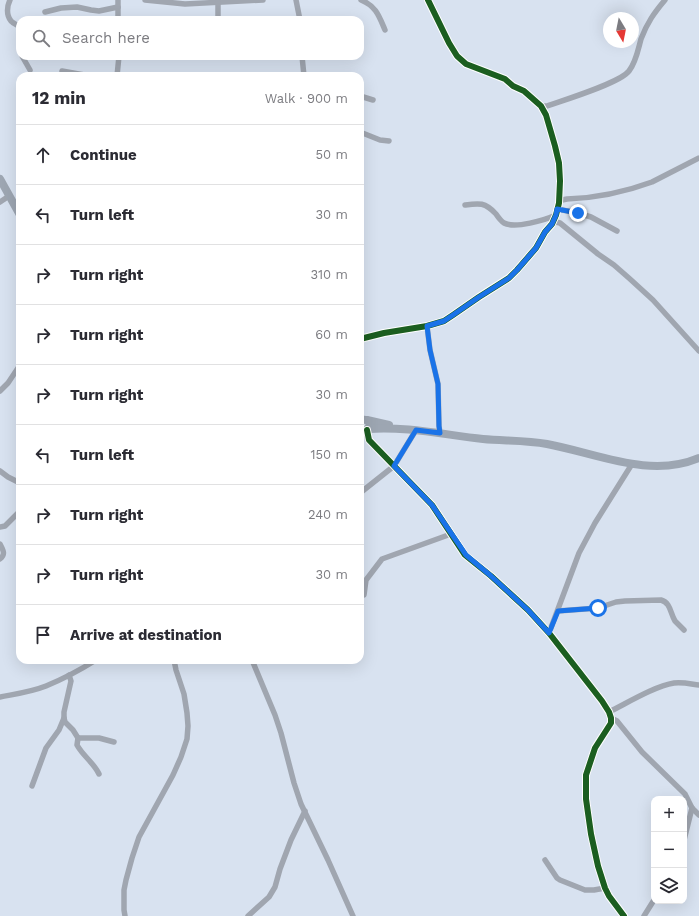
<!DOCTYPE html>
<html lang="en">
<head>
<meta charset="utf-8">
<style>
  body { margin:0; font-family:"Work Sans",sans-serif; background:#f7f7f7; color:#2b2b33 }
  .controls { position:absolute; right:12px; bottom:12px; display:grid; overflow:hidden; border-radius:8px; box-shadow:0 4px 16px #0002 }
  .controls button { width:36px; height:36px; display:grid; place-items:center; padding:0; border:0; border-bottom:1px solid #e1e1e2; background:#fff; color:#2b2b33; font:20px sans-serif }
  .compass { position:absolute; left:603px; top:12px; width:36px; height:36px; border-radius:50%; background:#fff; box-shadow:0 4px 16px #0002; rotate:170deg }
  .stop { position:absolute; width:12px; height:12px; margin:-9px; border:3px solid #1a73e8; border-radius:50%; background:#fff }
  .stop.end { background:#1a73e8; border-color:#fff; box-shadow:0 1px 4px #0008 }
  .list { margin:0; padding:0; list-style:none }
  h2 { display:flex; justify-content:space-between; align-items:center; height:52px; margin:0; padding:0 16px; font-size:17px }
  h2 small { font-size:13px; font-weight:400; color:#7c7c81 }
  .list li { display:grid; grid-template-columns:26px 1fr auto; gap:12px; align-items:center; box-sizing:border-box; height:60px; padding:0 16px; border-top:1px solid #e1e1e2 }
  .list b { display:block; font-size:15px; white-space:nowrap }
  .list em { font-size:13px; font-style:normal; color:#7c7c81 }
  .icon { flex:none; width:22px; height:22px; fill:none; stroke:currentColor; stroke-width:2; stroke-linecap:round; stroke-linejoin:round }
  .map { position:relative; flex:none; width:699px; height:916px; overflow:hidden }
  .search { position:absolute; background:#fff; box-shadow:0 4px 16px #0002; left:16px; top:16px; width:348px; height:44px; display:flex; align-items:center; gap:10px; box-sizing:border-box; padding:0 14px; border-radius:12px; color:#7c7c81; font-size:15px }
  .panel { position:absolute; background:#fff; box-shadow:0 4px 16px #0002; left:16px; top:72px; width:348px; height:592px; border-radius:12px }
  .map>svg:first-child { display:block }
</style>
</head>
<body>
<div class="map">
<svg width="699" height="916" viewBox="0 0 699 916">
  <rect width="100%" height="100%" fill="#d8e2f0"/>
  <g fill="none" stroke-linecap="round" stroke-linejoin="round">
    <!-- minor -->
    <g stroke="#a0a6b0" stroke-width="5.5">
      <path d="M10,0C7,6 6,15 11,21C13,23 17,25 20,27"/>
      <polyline points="118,0 118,20"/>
      <polyline points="145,0 185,4 263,0"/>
      <polyline points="296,0 300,20"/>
      <path d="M361,0C376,6 379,16 385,30"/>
      <polyline points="45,12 61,8 77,7 91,10 99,11 118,7"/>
      <polyline points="218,20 218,2"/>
      <polyline points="22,56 30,70"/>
      <polyline points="302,56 304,76"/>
      <polyline points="62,71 90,76"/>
      <polyline points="117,76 119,56"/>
      <polyline points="360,96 373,100"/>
      <path d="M541,106H547C564,100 620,83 629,71C636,62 638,50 641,39C647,23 654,13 665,0"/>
      <polyline points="360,132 380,140 389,141"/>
      <polyline points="0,202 9,196"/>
      <path d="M559,203L562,200L567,199C596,198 625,192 652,182L699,158"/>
      <path d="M465,205C479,203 485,202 496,214C498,217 501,221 504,223C515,229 545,220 556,215"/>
      <polyline points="557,209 578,213 591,217 617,231"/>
      <polyline points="552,224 556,222 560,223 598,254 614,265 630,279 653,300 699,351"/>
      <polyline points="427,326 430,350 438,384 439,426 440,433"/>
      <polyline points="360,339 384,333 427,326 444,321 453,315 479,297 509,278 517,270 536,248 545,232 552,224 556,215 559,203 560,181 559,163 555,146 546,115 541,106 524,91 513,86 505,79 466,64 457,56 449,43 428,0"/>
      <polyline points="0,391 8,383 20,365"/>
      <polyline points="0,471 8,477 20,483"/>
      <polyline points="360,493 394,466 416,430"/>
      <polyline points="0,527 5,526 20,511"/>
      <path d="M0,544C3,550 6,554 0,559"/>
      <polyline points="364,595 366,580 382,559 451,534"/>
      <path d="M558,611L598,608L616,602L625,601L661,600C671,603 670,613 675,621C678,624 681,627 684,630"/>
      <polyline points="549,633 579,553 595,523 632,464"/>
      <polyline points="252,660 275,715 281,733 294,783 301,804 328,860 353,916"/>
      <path d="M69,675L71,681L64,712V718L65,722L73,730L78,738L77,745C83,756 94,763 99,774"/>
      <path d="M0,697C15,694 31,692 46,686C63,679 80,670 96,660"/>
      <path d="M609,712C627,703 655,686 674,683C683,682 691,684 699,685"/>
      <polyline points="611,718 617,721 642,752 685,794 692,808 699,815"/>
      <polyline points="78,738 99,738 114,742"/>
      <polyline points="32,786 46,748 59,730 64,718"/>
      <polyline points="684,840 692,808"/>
      <polyline points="545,860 557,878 560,880 585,890 594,890 605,888"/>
      <polyline points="125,916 124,910 124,890 126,880 132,858 139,837 173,775 181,757 187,739 188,726 187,713 184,694 176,670 174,660"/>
      <polyline points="248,916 269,897 275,887 280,869 291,840 305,811"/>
      <polyline points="644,916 654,900"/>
    </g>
    <!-- tertiary -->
    <polyline stroke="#a0a6b0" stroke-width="7" points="367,430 369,440 432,505 465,555 491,576 528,610 549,633 602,701 609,712 611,718 611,723 595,748 586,775 586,799 591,834 598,866 605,888 609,896 624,916"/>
    <!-- secondary -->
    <g stroke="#9da6b2" stroke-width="8">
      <polyline points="0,179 20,215"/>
      <polyline points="367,420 389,425"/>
      <path d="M360,422L362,420C367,419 369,421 370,425L367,430H362L360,428"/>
      <path d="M368,429C406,426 445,435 483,439C504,441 526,440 547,444C596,453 650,479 699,458"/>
    </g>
    <!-- cycleway casing -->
    <g stroke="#fff" stroke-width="8">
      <g id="cycleway">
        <polyline points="360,339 384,333 427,326 444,321 453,315 479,297 509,278 517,270 536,248 545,232 552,224 556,215 559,203 560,181 559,163 555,146 546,115 541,106 524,91 513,86 505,79 466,64 457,56 449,43 428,0"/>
        <polyline points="367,430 369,440 432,505 465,555 491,576 528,610 549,633 602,701 609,712 611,718 611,723 595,748 586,775 586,799 591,834 598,866 605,888 609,896 624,916"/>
      </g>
    </g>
    <!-- cycleway -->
    <use href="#cycleway" stroke="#1b5e20" stroke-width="6"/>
  </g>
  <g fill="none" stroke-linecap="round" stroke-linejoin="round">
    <!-- route -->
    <polyline stroke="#1a73e8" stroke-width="5" points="578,213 557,209 556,215 552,224 545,232 536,248 517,270 509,278 479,297 453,315 444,321 427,326 430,350 438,384 439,426 440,433 416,430 394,466 432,505 466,555 491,576 528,610 549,633 558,611 598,608"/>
  </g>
</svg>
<div class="controls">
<button>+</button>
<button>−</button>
<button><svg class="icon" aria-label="layers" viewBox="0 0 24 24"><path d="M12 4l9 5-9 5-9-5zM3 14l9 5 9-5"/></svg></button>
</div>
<svg class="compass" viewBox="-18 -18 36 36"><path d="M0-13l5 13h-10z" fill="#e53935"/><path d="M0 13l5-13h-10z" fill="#7c7c81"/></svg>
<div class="stop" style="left:598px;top:608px"></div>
<div class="stop end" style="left:578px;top:213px"></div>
<div class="search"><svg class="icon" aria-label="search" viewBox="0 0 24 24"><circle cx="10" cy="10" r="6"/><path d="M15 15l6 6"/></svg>Search here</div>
<section class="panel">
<h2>12 min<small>Walk · 900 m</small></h2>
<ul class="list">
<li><svg class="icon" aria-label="ahead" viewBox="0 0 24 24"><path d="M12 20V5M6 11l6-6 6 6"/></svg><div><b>Continue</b></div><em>50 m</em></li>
<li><svg class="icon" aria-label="left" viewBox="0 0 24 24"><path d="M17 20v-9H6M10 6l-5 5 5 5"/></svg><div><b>Turn left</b></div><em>30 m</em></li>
<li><svg class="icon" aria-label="right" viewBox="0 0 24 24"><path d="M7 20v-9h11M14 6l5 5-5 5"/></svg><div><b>Turn right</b></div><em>310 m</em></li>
<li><svg class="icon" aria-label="right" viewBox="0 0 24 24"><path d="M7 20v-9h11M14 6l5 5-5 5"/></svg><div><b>Turn right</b></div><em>60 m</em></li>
<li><svg class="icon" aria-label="right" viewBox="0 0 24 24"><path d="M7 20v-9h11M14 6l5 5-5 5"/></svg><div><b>Turn right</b></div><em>30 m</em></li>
<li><svg class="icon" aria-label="left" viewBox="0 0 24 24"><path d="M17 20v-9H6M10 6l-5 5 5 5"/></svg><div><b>Turn left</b></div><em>150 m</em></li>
<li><svg class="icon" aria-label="right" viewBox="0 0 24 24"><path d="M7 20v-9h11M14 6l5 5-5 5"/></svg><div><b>Turn right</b></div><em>240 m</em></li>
<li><svg class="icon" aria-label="right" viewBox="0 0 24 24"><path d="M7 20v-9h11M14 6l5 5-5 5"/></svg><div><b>Turn right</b></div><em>30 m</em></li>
<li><svg class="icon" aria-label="arrive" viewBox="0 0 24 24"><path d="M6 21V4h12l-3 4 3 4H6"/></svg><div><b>Arrive at destination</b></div></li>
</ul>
</section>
</div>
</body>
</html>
